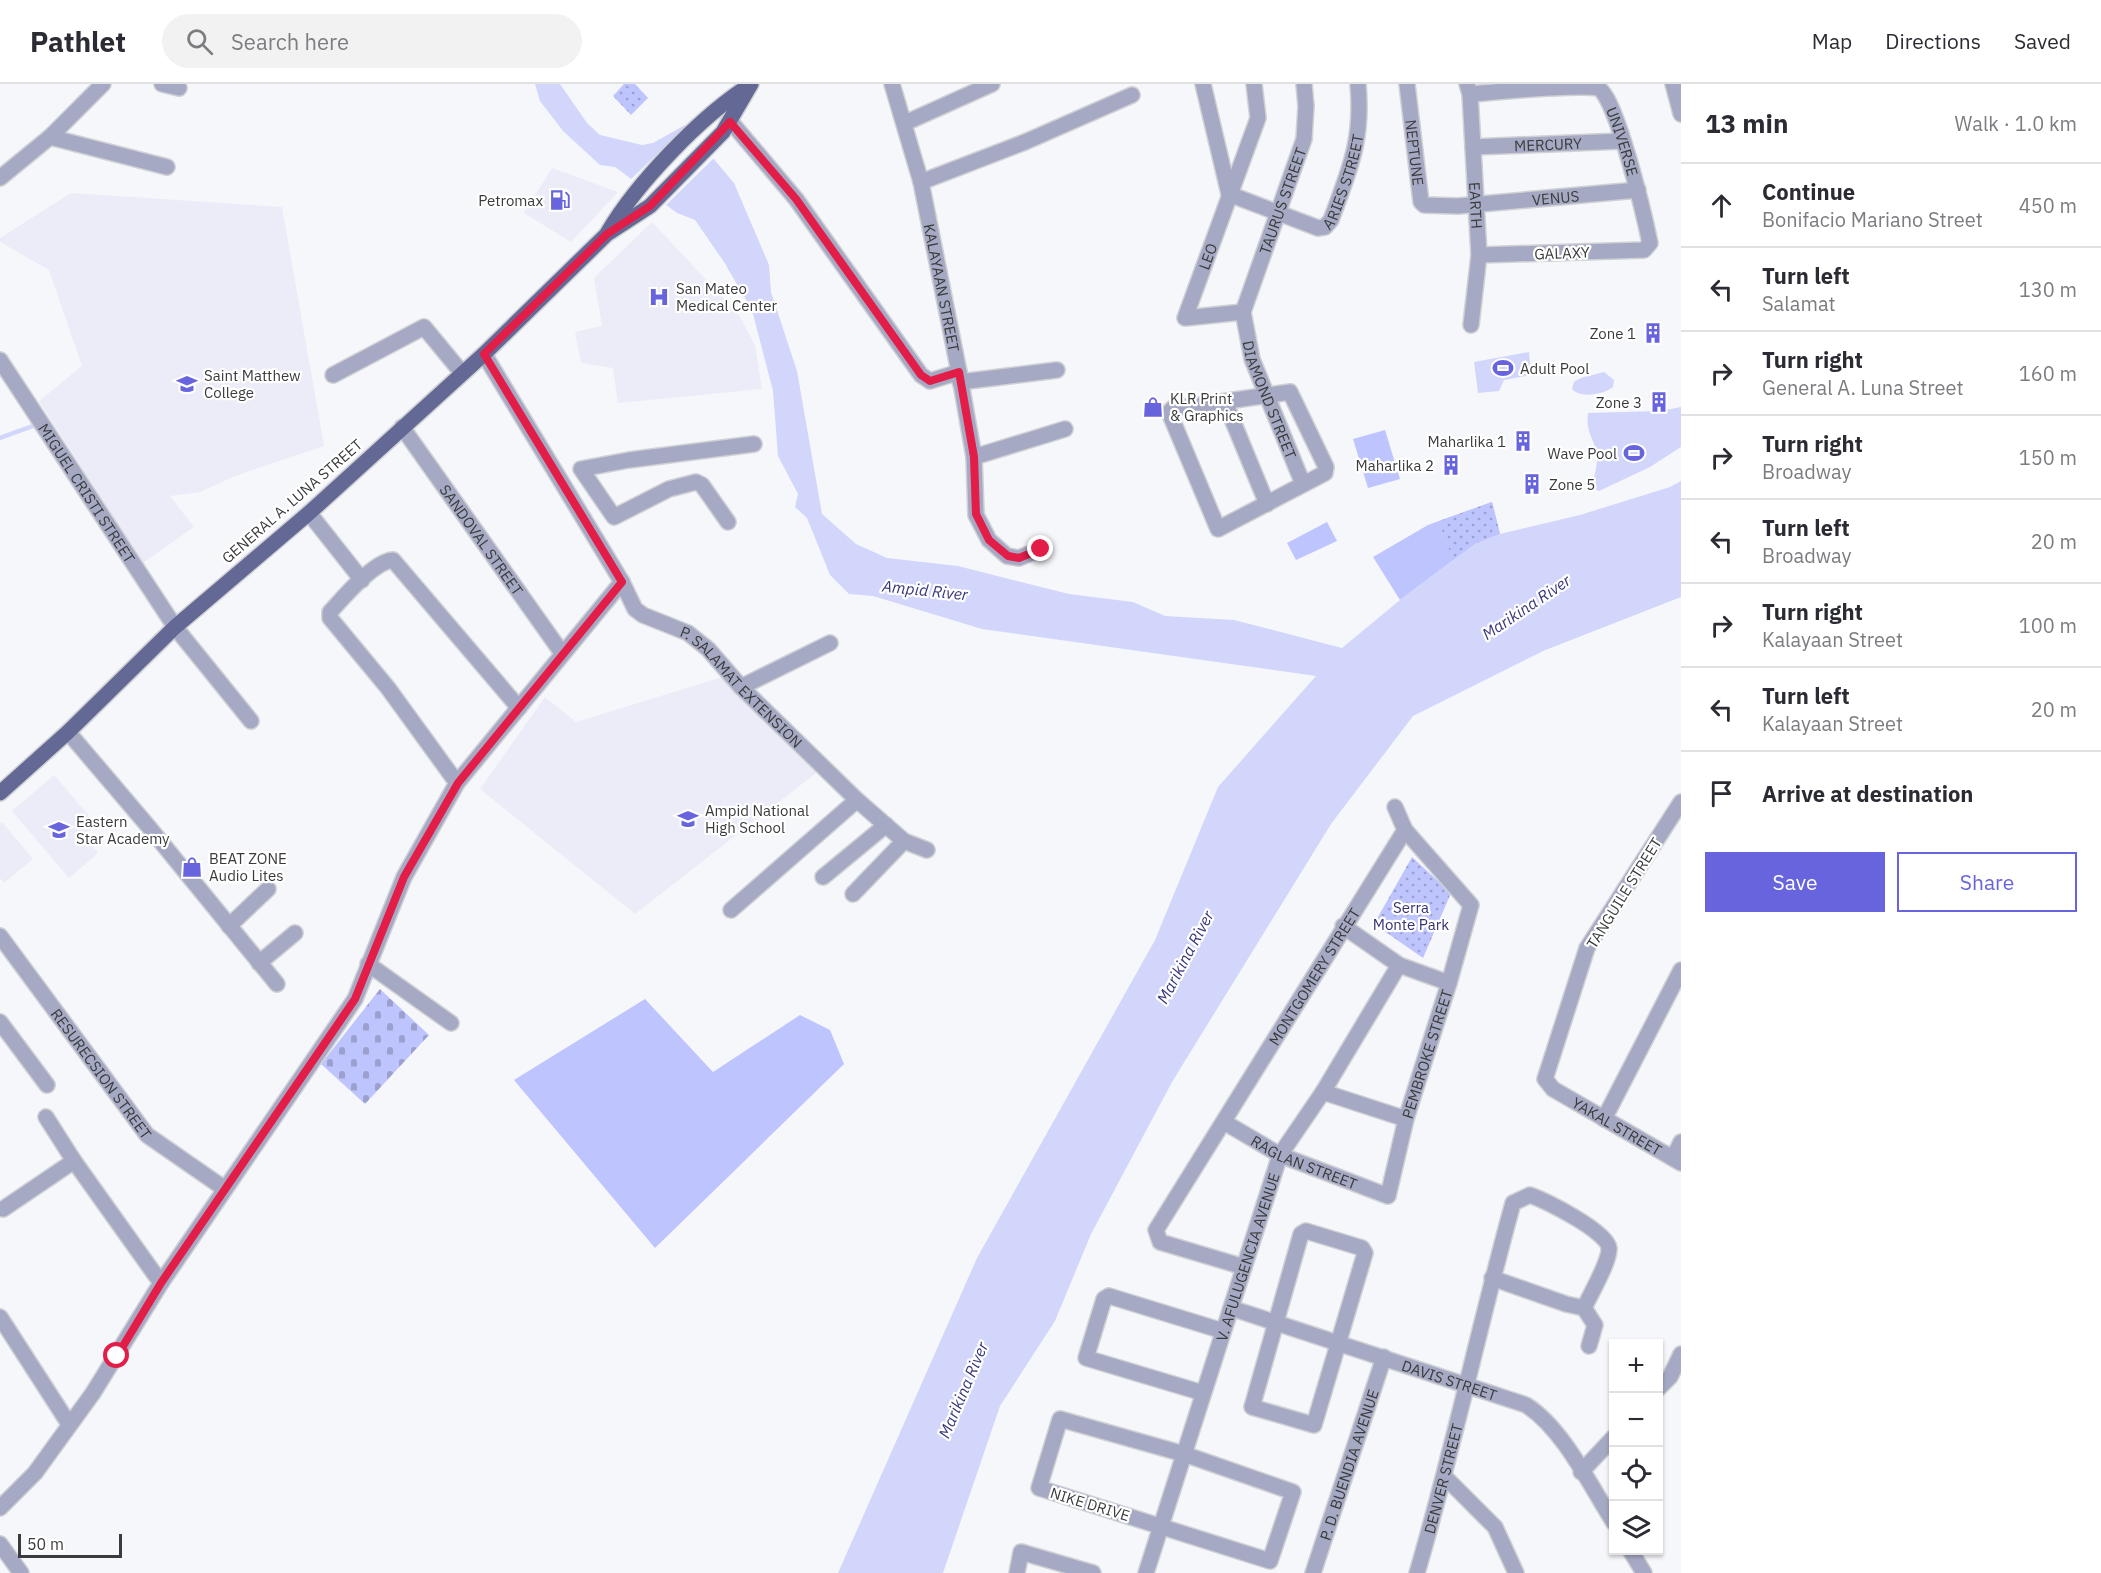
<!DOCTYPE html>
<html lang="en">
<head>
<meta charset="utf-8">
<style>
  body { margin:0; font-family:"IBM Plex Sans",sans-serif; background:#f2f2f3; color:#2b2b33 }
  .controls { position:absolute; right:18px; bottom:18px; display:grid; overflow:hidden; border-radius:0px; box-shadow:0 2px 4px #0004 }
  .controls button { width:54px; height:54px; display:grid; place-items:center; padding:0; border:0; border-bottom:2px solid #e1e1e2; background:#fff; color:#2b2b33; font:30px sans-serif }
  .scale { position:absolute; left:18px; bottom:15px; width:104px; box-sizing:border-box; padding-left:6px; border:3px solid #3a3b3c; border-top:0; font-size:16px; line-height:21px; white-space:nowrap; color:#3a3b3c; -webkit-text-stroke:4px #fff; paint-order:stroke }
  .stop { position:absolute; width:18px; height:18px; margin:-14px; border:4px solid #e11d48; border-radius:50%; background:#fff }
  .stop.end { background:#e11d48; border-color:#fff; box-shadow:0 2px 6px #0008 }
  .list { margin:0; padding:0; list-style:none }
  h2 { display:flex; justify-content:space-between; align-items:center; height:78px; margin:0; padding:0 24px; font-size:26px }
  h2 small { font-size:20px; font-weight:400; color:#7c7c81 }
  .list li { display:grid; grid-template-columns:39px 1fr auto; gap:18px; align-items:center; box-sizing:border-box; height:84px; padding:0 24px; border-top:2px solid #e1e1e2 }
  .list b { display:block; font-size:22px; white-space:nowrap }
  .list p { margin:0; font-size:20px; white-space:nowrap; color:#7c7c81 }
  .list em { font-size:20px; font-style:normal; color:#7c7c81 }
  .actions { display:flex; gap:12px; padding:18px 24px }
  .actions a { flex:1; padding:14px 0; border:2px solid #6764dd; border-radius:0px; text-align:center; font-size:21px; color:#6764dd }
  .actions .main { background:#6764dd; color:#fff }
  .icon { flex:none; width:33px; height:33px; fill:none; stroke:currentColor; stroke-width:2; stroke-linecap:round; stroke-linejoin:round }
  .map { position:relative; flex:none; width:1681px; height:1489px; overflow:hidden }
  header { display:flex; align-items:center; gap:36px; box-sizing:border-box; height:84px; padding:0 30px; background:#fff; border-bottom:2px solid #e1e1e2 }
  header strong { font-size:28px }
  nav { display:flex; gap:33px; margin-inline-start:auto; font-size:21px }
  .search { width:420px; height:54px; background:#f2f2f3; display:flex; align-items:center; gap:15px; box-sizing:border-box; padding:0 21px; border-radius:33px; color:#7c7c81; font-size:22px }
  main { display:flex }
  aside { flex:1; background:#fff }
  .map>svg:first-child { display:block }
</style>
</head>
<body>
<header>
<strong>Pathlet</strong>
<div class="search"><svg class="icon" aria-label="search" viewBox="0 0 24 24"><circle cx="10" cy="10" r="6"/><path d="M15 15l6 6"/></svg>Search here</div>
<nav><a>Map</a><a>Directions</a><a>Saved</a></nav>
</header>
<main>
<div class="map">
<svg width="1681" height="1489" viewBox="0 0 1681 1489">
  <defs>
    <pattern id="cemetery-stones" width="16" height="16" patternUnits="userSpaceOnUse" patternTransform="scale(1.5)"><rect width="16" height="16" fill="#bec4fe"/><path d="M2 7V4a2 2 0 0 1 4 0v3zM10 15v-3a2 2 0 0 1 4 0v3z" fill="#9ba0cf"/></pattern>
    <pattern id="park-dots" width="8" height="8" patternUnits="userSpaceOnUse" patternTransform="scale(1.5)"><rect width="8" height="8" fill="#bec4fe"/><path d="M2 2h.1M6 6h.1" fill="none" stroke="#9ba0cf" stroke-width="1.8" stroke-linecap="round"/></pattern>
  </defs>
  <rect width="100%" height="100%" fill="#f6f7fb"/>
  <!-- built -->
  <g fill="#ebecf8">
    <polygon points="552,84 618,108 571,158 524,129"/>
    <polygon points="71,109 282,123 324,362 235,392 200,408 170,412 194,443 143,479 39,317 82,282 49,186 0,158 0,154"/>
    <polygon points="652,138 739,231 755,261 762,305 618,319 613,284 581,279 575,248 602,242 594,194"/>
    <polygon points="729,591 820,686 635,830 480,705 545,613 576,638"/>
    <polygon points="54,691 96,740 83,752 98,769 69,794 12,727"/>
    <polygon points="2,738 33,775 4,799 0,794 0,740"/>
  </g>
  <!-- grass -->
  <g fill="#bec4fe">
    <polygon points="1385,346 1400,395 1368,404 1353,355"/>
    <polygon points="1492,418 1500,450 1475,460 1400,516 1373,473 1428,441"/>
    <polygon points="1327,438 1337,457 1296,476 1287,459"/>
    <polygon points="645,915 713,988 800,931 830,946 844,980 655,1164 514,996"/>
  </g>
  <!-- cemetery -->
  <polygon fill="url(#cemetery-stones)" points="380,905 429,951 365,1020 321,980"/>
  <!-- park -->
  <g fill="url(#park-dots)">
    <polygon points="624,0 635,0 648,14 631,31 613,12"/>
    <polygon points="1492,418 1500,450 1475,460 1453,476 1439,437"/>
    <polygon points="1412,773 1451,809 1423,874 1374,840"/>
  </g>
  <!-- water -->
  <g fill="#d2d6fa">
    <polygon points="535,0 560,0 587,39 600,51 642,61 653,59 685,41 734,99 769,181 771,208 797,287 822,430 856,460 887,474 958,482 1069,510 1133,518 1165,532 1234,536 1342,564 1400,516 1475,460 1500,450 1580,431 1670,403 1681,397 1681,513 1543,567 1413,632 1331,740 1172,998 1091,1150 1055,1237 1000,1322 943,1489 838,1489 977,1174 1155,856 1218,703 1316,592 982,545 873,512 849,510 830,491 807,434 795,423 798,410 778,372 773,307 752,226 724,178 695,136 677,129 615,83 600,81 563,47 540,17"/>
    <polygon points="1529,268 1531,291 1504,296 1499,307 1478,309 1474,278"/>
    <path d="M1604,288L1614,296L1613,303C1605,310 1580,315 1572,305L1574,298C1582,292 1594,291 1604,288Z"/>
    <path d="M1681,323V363L1650,383L1599,407L1593,404C1592,395 1597,386 1597,376C1597,355 1585,352 1588,329L1660,327Z"/>
  </g>
  <!-- pier -->
  <polygon fill="#f6f7fb" points="688,40 715,73 664,123 629,97"/>
  <g fill="none" stroke-linecap="round" stroke-linejoin="round">
    <!-- stream -->
    <polyline stroke="#d2d6fa" stroke-width="4.5" points="0,354 33,342"/>
    <!-- minor casing -->
    <g stroke="#d0d1d5" stroke-width="18">
      <g id="minor">
        <polyline points="162,0 179,4"/>
        <path id="s1" d="M892,0L921,98L959,288L974,373L976,431L989,456L1007,472L1019,474L1041,465"/>
        <polyline points="1203,0 1229,110"/>
        <path id="s2" d="M1407,0L1421,118L1424,121L1458,122L1638,106"/>
        <path id="s3" d="M1467,0L1470,10L1479,171L1471,241"/>
        <polyline points="1673,0 1681,30"/>
        <path id="s4" d="M1470,10C1498,8 1575,0 1598,4C1616,11 1645,135 1650,159L1644,166L1479,171"/>
        <polyline points="731,38 796,115 921,291 930,297 959,288"/>
        <polyline points="905,39 992,0"/>
        <polyline points="50,53 167,83"/>
        <path id="s5" d="M1473,63L1623,57"/>
        <polyline points="0,94 50,53 103,0"/>
        <polyline points="921,98 1025,58 1132,11"/>
        <path id="s6" d="M1229,110L1318,144L1325,143L1331,136C1350,84 1363,57 1358,0"/>
        <path id="s7" d="M1243,228L1185,234L1258,34L1254,0"/>
        <path id="s8" d="M1243,228L1304,55L1306,22L1304,0"/>
        <path id="s9" d="M1243,228L1252,275L1303,400"/>
        <polyline points="333,291 424,243 462,289"/>
        <polyline points="960,298 1057,286"/>
        <polygon points="1290,308 1326,383 1325,389 1218,445 1169,328 1172,325"/>
        <polyline points="1225,318 1267,420"/>
        <path id="s10" d="M402,343L562,569"/>
        <polyline points="974,373 1065,345"/>
        <polyline points="309,429 362,496"/>
        <polyline points="728,438 702,401 696,398 669,405 614,433 581,385 629,376 754,360"/>
        <path id="s11" d="M622,498L635,525L643,531L688,549L708,565L741,603L857,716L904,757L927,766"/>
        <polyline points="175,543 251,637"/>
        <polyline points="741,603 830,559"/>
        <polyline points="68,648 148,742 277,900"/>
        <path d="M457,699L388,604L330,534V528C344,513 373,478 393,476L519,624"/>
        <path id="s12" d="M1681,718L1587,864L1545,995L1553,1005L1681,1079"/>
        <polyline points="823,793 886,741"/>
        <polyline points="853,810 904,757"/>
        <polyline points="731,826 857,716"/>
        <polyline points="229,842 268,805"/>
        <polyline points="1343,842 1399,881 1449,899"/>
        <path id="s13" d="M0,852L147,1051L225,1105"/>
        <polyline points="259,879 295,849"/>
        <polyline points="368,880 451,939"/>
        <polyline points="0,938 47,1001"/>
        <polyline points="1323,1008 1406,1035"/>
        <polyline points="46,1033 74,1077 161,1199"/>
        <polyline points="1604,1035 1681,886"/>
        <path id="s14" d="M1224,1038L1280,1071L1388,1112L1406,1035L1449,899L1471,821L1405,746L1395,723"/>
        <polyline points="1673,1074 1681,1058"/>
        <polyline points="3,1125 74,1077"/>
        <polygon points="1306,1147 1362,1164 1365,1169 1314,1341 1252,1323 1301,1150"/>
        <path id="s15" d="M1244,1183L1160,1158L1156,1146L1405,746"/>
        <polyline points="1492,1194 1566,1220 1584,1224 1595,1241 1589,1262"/>
        <path id="s16" d="M1231,1224L1526,1321C1563,1344 1591,1403 1614,1439"/>
        <polyline points="0,1233 69,1340"/>
        <polyline points="1658,1305 1670,1293 1681,1270"/>
        <polyline points="1203,1309 1086,1274 1104,1215 1109,1212 1223,1247"/>
        <polygon points="1060,1335 1184,1370 1293,1408 1270,1477 1039,1404"/>
        <polyline points="1581,1388 1614,1353"/>
        <polyline points="1445,1393 1495,1443 1516,1489"/>
        <polyline points="0,1460 21,1489"/>
        <polyline points="1630,1466 1644,1489"/>
        <polyline points="1017,1489 1021,1468 1093,1489"/>
        <path id="s17" d="M1146,1489L1280,1071L1323,1008L1399,881"/>
        <path id="s18" d="M1313,1489L1384,1273"/>
        <path id="s19" d="M1417,1489C1453,1367 1479,1242 1513,1119L1530,1111C1546,1117 1607,1147 1609,1164C1610,1177 1590,1211 1584,1224"/>
      </g>
    </g>
    <!-- tertiary casing -->
    <g stroke="#d0d1d5" stroke-width="18">
      <g id="tertiary">
        <path id="s20" d="M0,276L175,543"/>
        <polyline points="0,1424 35,1389 93,1309 161,1199 355,915 404,793 457,699 622,498 484,270"/>
      </g>
    </g>
    <!-- primary casing -->
    <g stroke="#d0d1d5" stroke-width="18">
      <g id="primary">
        <path d="M608,148C637,99 701,32 750,1"/>
        <polyline points="0,709 68,648 175,543 309,429 484,270 607,150 650,122 723,48 751,0"/>
      </g>
    </g>
    <!-- minor -->
    <use href="#minor" stroke="#a6a9c3" stroke-width="15"/>
    <!-- tertiary -->
    <use href="#tertiary" stroke="#a6a9c3" stroke-width="15"/>
    <!-- primary -->
    <use href="#primary" stroke="#646895" stroke-width="15"/>
  </g>
  <g fill="none" stroke-linecap="round" stroke-linejoin="round">
    <!-- route -->
    <polyline stroke="#e11d48" stroke-width="8" points="117,1272 161,1199 355,915 404,793 458,699 622,498 484,270 607,150 650,122 730,38 796,115 921,291 930,297 959,288 974,373 976,430 989,456 1008,472 1019,474 1041,465"/>
  </g>
  <!-- icons -->
  <defs>
    <g id="fuel-bare" transform="scale(1.62)"><path d="M-5.5-6h7V0h2V4h1.3V-2.5L3-4.5l.8-.8L6-3V5H2.5V1h-1V6h-7ZM-4.2-4.7v3.2H.2V-4.7Z" fill="#6764dd" stroke="#fff" stroke-width="2.5" paint-order="stroke"/></g>
    <g id="hospital-bare" transform="scale(1.62)"><path d="M-5-5h3v3.5h4V-5h3V5h-3V1.5h-4V5h-3Z" fill="#6764dd" stroke="#fff" stroke-width="2.5" paint-order="stroke"/></g>
    <g id="building-bare" transform="scale(1.62)"><path d="M-4-6H4V6H1V3H-1V6H-4ZM-2.5-4.3h1.7v1.8h-1.7ZM.8-4.3h1.7v1.8H.8ZM-2.5-1h1.7V.8h-1.7ZM.8-1h1.7V.8H.8Z" fill="#6764dd" stroke="#fff" stroke-width="2.5" paint-order="stroke"/></g>
    <g id="stadium-bare" transform="scale(1.62)"><path d="M0-5a6.5 5 0 1 0 0 10a6.5 5 0 1 0 0-10ZM-3.5-1.8h7v3.6h-7Z" fill="#6764dd" stroke="#fff" stroke-width="2.5" paint-order="stroke"/></g>
    <g id="university-bare" transform="scale(1.62)"><path d="M0-5L7-2L0 1L-7-2ZM-4 1L0 2.5L4 1V4Q0 6-4 4Z" fill="#6764dd" stroke="#fff" stroke-width="2.5" paint-order="stroke"/></g>
    <g id="shop-bare" transform="scale(1.62)"><path d="M-5-2.5h2.3a2.7 3.5 0 0 1 5.4 0H5L5.5 6h-11ZM-1.5-2.5h3a1.5 2.3 0 0 0-3 0Z" fill="#6764dd" stroke="#fff" stroke-width="2.5" paint-order="stroke"/></g>
    <g id="school-bare" transform="scale(1.62)"><path d="M0-5L7-2L0 1L-7-2ZM-4 1L0 2.5L4 1V4Q0 6-4 4Z" fill="#6764dd" stroke="#fff" stroke-width="2.5" paint-order="stroke"/></g>
  </defs>
  <g fill-rule="evenodd">
    <use href="#fuel-bare" x="560" y="116"/>
    <use href="#hospital-bare" x="659" y="213"/>
    <use href="#building-bare" x="1653" y="249"/>
    <use href="#stadium-bare" x="1503" y="284"/>
    <use href="#university-bare" x="187" y="300"/>
    <use href="#building-bare" x="1659" y="318"/>
    <use href="#shop-bare" x="1153" y="323"/>
    <use href="#building-bare" x="1523" y="357"/>
    <use href="#stadium-bare" x="1634" y="369"/>
    <use href="#building-bare" x="1451" y="381"/>
    <use href="#building-bare" x="1532" y="400"/>
    <use href="#school-bare" x="688" y="735"/>
    <use href="#school-bare" x="59" y="746"/>
    <use href="#shop-bare" x="192" y="783"/>
  </g>
  <g text-anchor="middle" dominant-baseline="central" stroke-width="4.5" stroke-linejoin="round" paint-order="stroke">
    <!-- street labels -->
    <g font-size="15" fill="#3a3b3c" stroke="#fff">
      <text stroke="none"><textPath href="#s4" startOffset="188">UNIVERSE</textPath></text>
      <text stroke="none"><textPath href="#s5" startOffset="75">MERCURY</textPath></text>
      <text stroke="none"><textPath href="#s2" startOffset="69">NEPTUNE</textPath></text>
      <text stroke="none"><textPath href="#s6" startOffset="152">ARIES STREET</textPath></text>
      <text stroke="none"><textPath href="#s2" startOffset="255">VENUS</textPath></text>
      <text stroke="none"><textPath href="#s8" startOffset="118">TAURUS STREET</textPath></text>
      <text stroke="none"><textPath href="#s3" startOffset="122">EARTH</textPath></text>
      <text transform="translate(1562 169) rotate(-2)">GALAXY</text>
      <text stroke="none"><textPath href="#s7" startOffset="124">LEO</textPath></text>
      <text stroke="none"><textPath href="#s1" startOffset="210">KALAYAAN STREET</textPath></text>
      <text stroke="none"><textPath href="#s9" startOffset="92">DIAMOND STREET</textPath></text>
      <text stroke="none"><textPath href="#s20" startOffset="159">MIGUEL CRISTI STREET</textPath></text>
      <text transform="translate(292 417) rotate(-41)">GENERAL A. LUNA STREET</text>
      <text stroke="none"><textPath href="#s10" startOffset="138">SANDOVAL STREET</textPath></text>
      <text stroke="none"><textPath href="#s11" startOffset="164">P. SALAMAT EXTENSION</textPath></text>
      <text transform="translate(1624 809) rotate(-58)">TANGUILE STREET</text>
      <text stroke="none"><textPath href="#s15" startOffset="399">MONTGOMERY STREET</textPath></text>
      <text stroke="none"><textPath href="#s14" startOffset="328">PEMBROKE STREET</textPath></text>
      <text stroke="none"><textPath href="#s13" startOffset="171">RESURECSION STREET</textPath></text>
      <text stroke="none"><textPath href="#s12" startOffset="398">YAKAL STREET</textPath></text>
      <text stroke="none"><textPath href="#s14" startOffset="90">RAGLAN STREET</textPath></text>
      <text stroke="none"><textPath href="#s17" startOffset="332">V. AFULUGENCIA AVENUE</textPath></text>
      <text stroke="none"><textPath href="#s16" startOffset="230">DAVIS STREET</textPath></text>
      <text stroke="none"><textPath href="#s18" startOffset="114">P. D. BUENDIA AVENUE</textPath></text>
      <text stroke="none"><textPath href="#s19" startOffset="98">DENVER STREET</textPath></text>
      <text transform="translate(1090 1420) rotate(17)">NIKE DRIVE</text>
    </g>
    <!-- poi labels -->
    <g font-size="15" fill="#3a3b3c" stroke="#fff" text-anchor="start">
      <text x="543" y="116" text-anchor="end">Petromax</text>
      <text x="676" y="204">San Mateo<tspan x="676" dy="17">Medical Center</tspan></text>
      <text x="1636" y="249" text-anchor="end">Zone 1</text>
      <text x="1520" y="284">Adult Pool</text>
      <text x="204" y="291">Saint Matthew<tspan x="204" dy="17">College</tspan></text>
      <text x="1170" y="314">KLR Print<tspan x="1170" dy="17">&amp; Graphics</tspan></text>
      <text x="1642" y="318" text-anchor="end">Zone 3</text>
      <text x="1506" y="357" text-anchor="end">Maharlika 1</text>
      <text x="1617" y="369" text-anchor="end">Wave Pool</text>
      <text x="1434" y="381" text-anchor="end">Maharlika 2</text>
      <text x="1549" y="400">Zone 5</text>
      <text x="705" y="726">Ampid National<tspan x="705" dy="17">High School</tspan></text>
      <text x="76" y="737">Eastern<tspan x="76" dy="17">Star Academy</tspan></text>
      <text x="209" y="774">BEAT ZONE<tspan x="209" dy="17">Audio Lites</tspan></text>
    </g>
    <!-- park labels -->
    <g font-size="15" fill="#333175" stroke="#fff">
      <text x="1411" y="823">Serra<tspan x="1411" dy="17">Monte Park</tspan></text>
    </g>
    <!-- water labels -->
    <g font-size="16" font-style="italic" fill="#38377b" stroke="#fff">
      <text transform="translate(925 506) rotate(6)">Ampid River</text>
      <text transform="translate(1526 523) rotate(-34)">Marikina River</text>
      <text transform="translate(1185 873) rotate(-62)">Marikina River</text>
      <text transform="translate(963 1306) rotate(-67)">Marikina River</text>
    </g>
  </g>
</svg>
<div class="controls">
<button>+</button>
<button>−</button>
<button><svg class="icon" aria-label="locate" viewBox="0 0 24 24"><circle cx="12" cy="12" r="6"/><path d="M12 2v4M12 18v4M2 12h4M18 12h4"/></svg></button>
<button><svg class="icon" aria-label="layers" viewBox="0 0 24 24"><path d="M12 4l9 5-9 5-9-5zM3 14l9 5 9-5"/></svg></button>
</div>
<div class="scale">50 m</div>
<div class="stop" style="left:117px;top:1272px"></div>
<div class="stop end" style="left:1041px;top:465px"></div>
</div>
<aside>
<h2>13 min<small>Walk · 1.0 km</small></h2>
<ul class="list">
<li><svg class="icon" aria-label="ahead" viewBox="0 0 24 24"><path d="M12 20V5M6 11l6-6 6 6"/></svg><div><b>Continue</b><p>Bonifacio Mariano Street</p></div><em>450 m</em></li>
<li><svg class="icon" aria-label="left" viewBox="0 0 24 24"><path d="M17 20v-9H6M10 6l-5 5 5 5"/></svg><div><b>Turn left</b><p>Salamat</p></div><em>130 m</em></li>
<li><svg class="icon" aria-label="right" viewBox="0 0 24 24"><path d="M7 20v-9h11M14 6l5 5-5 5"/></svg><div><b>Turn right</b><p>General A. Luna Street</p></div><em>160 m</em></li>
<li><svg class="icon" aria-label="right" viewBox="0 0 24 24"><path d="M7 20v-9h11M14 6l5 5-5 5"/></svg><div><b>Turn right</b><p>Broadway</p></div><em>150 m</em></li>
<li><svg class="icon" aria-label="left" viewBox="0 0 24 24"><path d="M17 20v-9H6M10 6l-5 5 5 5"/></svg><div><b>Turn left</b><p>Broadway</p></div><em>20 m</em></li>
<li><svg class="icon" aria-label="right" viewBox="0 0 24 24"><path d="M7 20v-9h11M14 6l5 5-5 5"/></svg><div><b>Turn right</b><p>Kalayaan Street</p></div><em>100 m</em></li>
<li><svg class="icon" aria-label="left" viewBox="0 0 24 24"><path d="M17 20v-9H6M10 6l-5 5 5 5"/></svg><div><b>Turn left</b><p>Kalayaan Street</p></div><em>20 m</em></li>
<li><svg class="icon" aria-label="arrive" viewBox="0 0 24 24"><path d="M6 21V4h12l-3 4 3 4H6"/></svg><div><b>Arrive at destination</b></div></li>
</ul>
<div class="actions"><a class="main">Save</a><a>Share</a></div>
</aside>
</main>
</body>
</html>
